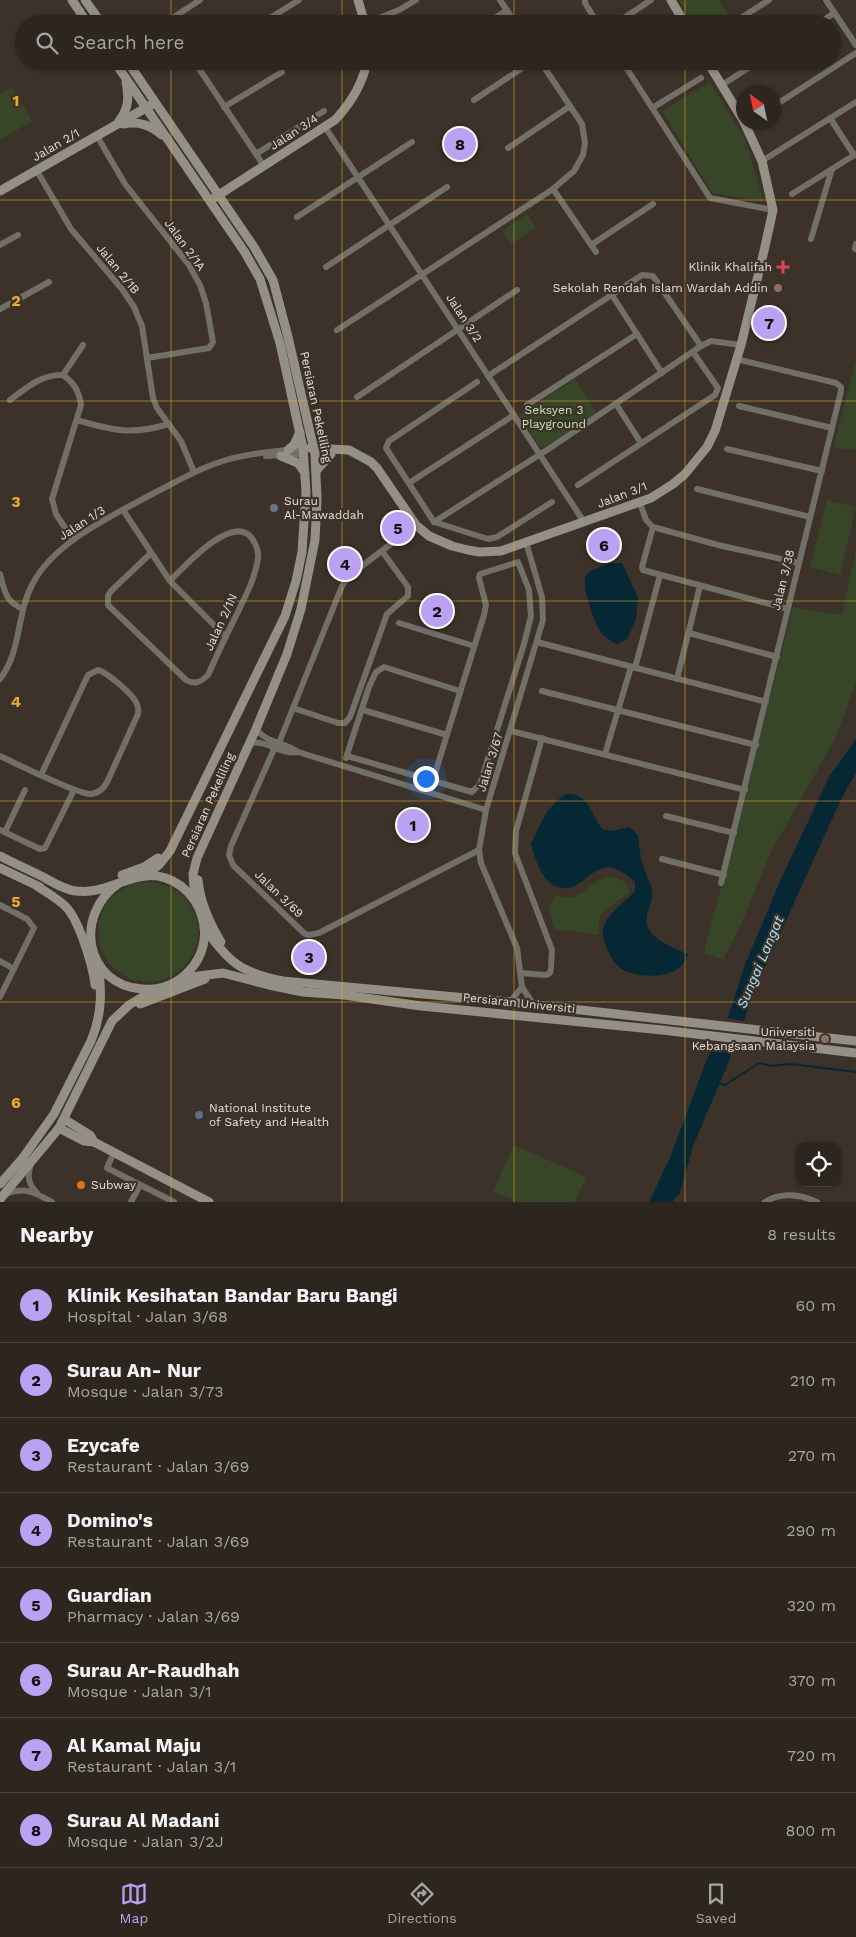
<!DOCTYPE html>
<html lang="en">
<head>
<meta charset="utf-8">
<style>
  body { margin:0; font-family:"Work Sans",sans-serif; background:#39322c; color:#f1f3f6 }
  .controls { position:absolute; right:15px; bottom:15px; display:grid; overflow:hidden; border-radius:10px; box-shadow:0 1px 4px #0004 }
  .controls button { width:45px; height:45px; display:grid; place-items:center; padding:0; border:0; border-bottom:1px solid #48433d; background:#2d261f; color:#f1f3f6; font:25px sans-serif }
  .compass { position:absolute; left:736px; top:85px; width:45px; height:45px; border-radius:50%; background:#2d261f; box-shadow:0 1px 4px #0004; rotate:327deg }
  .you { position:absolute; left:425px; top:778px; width:18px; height:18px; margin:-12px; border:4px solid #fff; border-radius:50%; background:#1a73e8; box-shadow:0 0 0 8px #1a73e833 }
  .badge { display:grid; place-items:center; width:32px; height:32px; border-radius:50%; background:#bca0f2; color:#111; font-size:16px; font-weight:700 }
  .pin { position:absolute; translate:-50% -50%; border:2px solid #fff; box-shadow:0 1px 5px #0006 }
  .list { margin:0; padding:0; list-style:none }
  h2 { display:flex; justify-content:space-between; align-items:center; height:65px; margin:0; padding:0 20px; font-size:21px }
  h2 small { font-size:16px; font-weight:400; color:#a7a5a4 }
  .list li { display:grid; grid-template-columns:32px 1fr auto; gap:15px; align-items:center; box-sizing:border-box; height:75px; padding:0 20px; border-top:1px solid #48433d }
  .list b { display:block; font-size:19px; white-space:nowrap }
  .list p { margin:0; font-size:16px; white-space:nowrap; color:#a7a5a4 }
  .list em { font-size:16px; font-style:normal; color:#a7a5a4 }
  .icon { flex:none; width:28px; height:28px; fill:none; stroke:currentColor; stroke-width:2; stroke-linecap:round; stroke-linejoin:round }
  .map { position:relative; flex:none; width:856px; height:1202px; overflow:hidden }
  .search { position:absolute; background:#2d261f; box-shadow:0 1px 4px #0004; left:15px; right:15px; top:15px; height:55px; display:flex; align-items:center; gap:12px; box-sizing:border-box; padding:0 18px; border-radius:28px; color:#a7a5a4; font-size:19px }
  .sheet { height:665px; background:#2d261f }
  nav { display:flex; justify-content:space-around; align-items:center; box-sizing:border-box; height:70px; border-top:1px solid #48433d; background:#2d261f; font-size:14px; color:#a7a5a4 }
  nav a { display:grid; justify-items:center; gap:2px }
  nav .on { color:#bca0f2 }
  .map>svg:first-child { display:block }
</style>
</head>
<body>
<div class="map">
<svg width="856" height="1202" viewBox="0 0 856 1202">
  <rect width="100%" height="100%" fill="#3c3229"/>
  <!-- green -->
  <g fill="#364627">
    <polygon points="680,0 719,0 731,19 724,24 693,24 679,1"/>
    <polygon points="710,82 745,139 764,202 712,193 662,111"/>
    <polygon points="12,87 32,121 0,140 0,94"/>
    <polygon points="527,214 536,228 511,244 502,230"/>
    <polygon points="856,359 856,450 833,448"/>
    <polygon points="575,379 597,413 546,446 539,446 519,415"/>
    <polygon points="827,500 856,507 840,575 810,567"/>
    <polygon points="856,550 856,683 835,739 772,850 738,931 723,959 704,953 793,607 842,615"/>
    <path d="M610,876C620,879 627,881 630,892L603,912L600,917L598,935L555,929L548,907L556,896C561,896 567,898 572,897C587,893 593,880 610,876Z"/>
    <circle cx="148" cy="932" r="50"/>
    <polygon points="514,1145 586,1177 575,1202 518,1202 493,1191"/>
  </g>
  <!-- water -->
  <g fill="#062734">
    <path d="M611,563H622L638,597L636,619L627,639L617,644C613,642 607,639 604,636C595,628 581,586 586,576C590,569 604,566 611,563Z"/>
    <polygon points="856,739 856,773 847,788 832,819 757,985 727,1066 693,1146 680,1193 672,1202 649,1202 669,1160 707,1059 730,1012 744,967 781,879 829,777"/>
    <path d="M566,794C589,793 590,812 602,829L612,831L629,827L638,835C639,845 640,856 643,865C645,874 651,883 652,891C653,900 649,906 647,914C642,938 672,947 688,954C687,957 685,961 683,964C672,980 632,978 619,967C614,963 610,956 608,951C605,944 602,936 603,929C608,911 625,903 635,891V882C627,875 616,865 604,868C594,870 586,879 578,884C549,901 536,864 531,844C541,823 546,807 566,794Z"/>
  </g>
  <!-- pier -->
  <polygon fill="#3c3229" points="725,1018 745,1021 737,1045 713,1042"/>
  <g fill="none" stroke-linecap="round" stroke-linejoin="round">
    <!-- stream -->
    <polyline stroke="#062734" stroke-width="2" points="719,1083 725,1085 759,1063 772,1066 790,1064 856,1072"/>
    <!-- street -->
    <g stroke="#726f69" stroke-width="6">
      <polyline points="500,0 516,24"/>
      <polyline points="585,0 585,3 598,24"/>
      <polyline points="826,0 856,45"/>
      <polyline points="270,18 299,0"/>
      <polyline points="736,21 769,0"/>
      <polyline points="171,24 174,17 200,0"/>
      <polyline points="364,24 399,10 416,0"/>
      <polyline points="486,24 507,10"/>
      <polyline points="615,24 651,0"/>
      <polyline points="818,24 834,13"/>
      <polyline points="194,61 264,166"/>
      <polyline points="622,61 710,198 773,210"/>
      <polyline points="297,62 299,61"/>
      <polyline points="627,69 639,61"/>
      <polyline points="722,85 759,61"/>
      <polyline points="474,100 533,61"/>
      <polyline points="774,106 856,53"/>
      <polyline points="224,107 282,72"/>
      <polyline points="652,108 701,78"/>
      <polyline points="830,118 854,155"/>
      <polyline points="325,127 584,522"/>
      <polyline points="97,136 125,184 189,265 200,285 206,303 213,342 209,348 147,358"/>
      <polyline points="508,148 570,106"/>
      <polyline points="256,154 324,111"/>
      <polyline points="762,161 856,102"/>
      <polyline points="37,171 71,229 122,289 134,307 142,326 153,398 157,408 181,441 194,472"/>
      <polyline points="553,189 596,252"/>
      <polyline points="792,194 856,154"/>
      <polyline points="297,217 412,142"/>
      <polyline points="811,239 832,169"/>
      <polyline points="0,245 18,235"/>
      <polyline points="591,245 653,204"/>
      <polyline points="855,249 856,244"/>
      <polyline points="326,267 447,187"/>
      <polyline points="612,295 662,373"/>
      <polyline points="0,309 49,282"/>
      <polyline points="337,330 553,189 574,171 583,155 585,143 582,124 540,61"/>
      <polyline points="63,375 83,345"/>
      <polyline points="488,376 642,275 653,276 701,346"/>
      <polyline points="357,397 517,290"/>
      <path d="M10,400C26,388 42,374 63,375C74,383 79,391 81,405L52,499L56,514L73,540"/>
      <polyline points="616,404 641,443"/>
      <polyline points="527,405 637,334"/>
      <polyline points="739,406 832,428"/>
      <path d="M77,420C114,431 132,435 169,424"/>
      <polyline points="727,449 822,471"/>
      <polyline points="266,456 303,454"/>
      <polyline points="409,483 514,415"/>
      <polyline points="578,485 715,395 718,388 693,352"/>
      <polyline points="697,489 810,517"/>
      <polyline points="640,503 646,520 653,527 718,545 799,563"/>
      <polyline points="123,510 170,581 226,637"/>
      <polyline points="434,522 550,448 701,346 711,341 741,345"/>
      <polyline points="434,522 386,448 389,441 477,382"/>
      <polyline points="434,522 488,539 497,537 552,502"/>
      <polyline points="653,527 642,567 643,570 788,609"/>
      <polyline points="526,542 542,597 543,620 486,810 479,850 481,863 487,877 517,948 522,987 533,1004"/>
      <path d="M150,554L111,591L108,596V605L186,680C195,685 201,682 208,675C217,655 226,635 236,616C245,597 255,579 258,558C259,550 256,544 251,537C231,514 183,568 170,581"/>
      <path d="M0,574C5,592 5,601 23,609"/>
      <polyline points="399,623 474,646"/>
      <polyline points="689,633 777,657"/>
      <polyline points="537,642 766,702"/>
      <polyline points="635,668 660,575"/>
      <path d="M0,679C22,650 16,614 33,583C55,541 116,514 156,492C176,482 196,470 217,463C245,453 274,452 303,448"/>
      <polyline points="677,679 700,586"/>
      <polyline points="542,691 756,745"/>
      <polyline points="293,708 338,723 345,723 350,717 387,614 408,596 408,587 382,551"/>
      <polyline points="363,710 447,735"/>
      <path d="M256,729C266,743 285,742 298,752L486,810"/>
      <polyline points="511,731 745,790"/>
      <path d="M250,743C268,740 281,755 298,752"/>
      <polyline points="279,743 342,586 350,575 416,525"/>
      <polyline points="275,747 231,846 229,855 233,865 305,934 309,935 319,933 479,850"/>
      <polyline points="605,754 631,667"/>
      <path d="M0,756C15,763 79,795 91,794C99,793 105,787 108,780L138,714C139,710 138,706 136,702C132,694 107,672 98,670L88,675L41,775"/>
      <polyline points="347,756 472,792 480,784 524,644 531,616 529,590 518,562 480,574 479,578 486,605 484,615 433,780 429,792"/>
      <polyline points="346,758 369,687 376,672 384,667 460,691"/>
      <polyline points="666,816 734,833"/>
      <polyline points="0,830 40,849 45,848 74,790"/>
      <polyline points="5,832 25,790"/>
      <polyline points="662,859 724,875"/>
      <polyline points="721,883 841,391 841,387 836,383 736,359"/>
      <polyline points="0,905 27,919 34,928 0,997"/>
      <polyline points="0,961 14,969"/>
      <polyline points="521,973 546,975 550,973 551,968 552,950 515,853 516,831 542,738"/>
      <polyline points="510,1002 522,987"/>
      <polyline points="114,1152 107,1168 174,1202"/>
      <path d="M31,1164C27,1176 28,1184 37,1193"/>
      <path d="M6,1194C24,1186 36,1193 52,1202"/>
      <polyline points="131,1202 140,1185"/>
      <path d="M765,1202C780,1192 800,1194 817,1202"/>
    </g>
    <!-- secondary -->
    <g stroke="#949086" stroke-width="9">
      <polyline points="72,0 88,24"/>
      <polyline points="85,0 102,24"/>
      <polyline points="358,0 365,24"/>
      <polyline points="671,0 685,24"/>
      <polyline points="114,61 244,251 260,279 280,343 303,448 306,492 302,552 296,581 285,616 170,851 159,865 143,876"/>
      <polyline points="127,61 254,247 273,280 288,337 315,454 317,499 315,540 301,609 287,654 256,729 197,858 193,874 195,900"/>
      <polyline points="707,61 744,122"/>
      <path d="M119,121C129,108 129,98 126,82"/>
      <path d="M123,124C139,121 150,125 162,135"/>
      <polyline points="0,191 151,105"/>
      <path d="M214,198L335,120C350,104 363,83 367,61"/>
      <polyline points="310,448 349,450 371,462 377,468 416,525 429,536 452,546 468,550 479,552 501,551 651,498 673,484 685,474 707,447 715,431 741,345 764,251 773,210 762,161 744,122"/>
      <polyline points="288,450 294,445 300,432"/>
      <polyline points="281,456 298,463 305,473"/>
      <polyline points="316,471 331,454"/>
      <path d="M0,856C15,864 30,870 45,878C54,883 65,890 76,891C115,896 141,858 181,886C191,894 199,905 202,917C208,936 203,956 190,970C178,984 160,991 142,989C85,985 73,915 119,883"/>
      <polyline points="0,868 40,887"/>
      <polyline points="122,875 144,867 158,858"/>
      <path d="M198,880C200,901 210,924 221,942"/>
      <path d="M37,886C46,892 57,898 65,906C79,919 93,966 95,985"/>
      <path d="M204,927C230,963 239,972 283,981L510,1002L856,1041"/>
      <polyline points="182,978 223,973 269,985 303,992 344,995 421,1006 662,1030 856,1053"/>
      <polyline points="140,1004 205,979"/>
      <polyline points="64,1119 90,1135 94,1142"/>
      <polyline points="59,1128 84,1141 94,1142 209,1202"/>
      <path d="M0,1184L22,1159L54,1114L91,1041C102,1015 102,991 98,964"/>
      <polyline points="0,1199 59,1128 112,1021 129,1005 154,990"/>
    </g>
  </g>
  <!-- grid -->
  <path fill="none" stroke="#e9ab38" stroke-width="1" stroke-opacity="0.55" d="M171,0V24M342,0V24M514,0V24M685,0V24M171,61V1202M342,61V1202M514,61V1202M685,61V1202M0,200H856M0,401H856M0,601H856M0,801H856M0,1002H856"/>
  <!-- markers -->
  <path fill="#e0444e" stroke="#3c3229" stroke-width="2" d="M780.5 259.5h5v5h5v5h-5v5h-5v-5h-5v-5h5z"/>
  <g fill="#8d6e63" stroke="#3c3229" stroke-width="2">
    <circle cx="778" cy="288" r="5"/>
    <circle cx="825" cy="1039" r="5"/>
  </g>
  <circle fill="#6b7280" stroke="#3c3229" stroke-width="2" cx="274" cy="508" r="5"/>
  <circle fill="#5c6f8a" stroke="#3c3229" stroke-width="2" cx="199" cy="1115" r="5"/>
  <circle fill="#e8710a" stroke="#3c3229" stroke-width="2" cx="81" cy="1185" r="5"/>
  <g text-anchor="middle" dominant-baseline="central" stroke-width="4.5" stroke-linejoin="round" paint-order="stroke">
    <!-- street labels -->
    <g font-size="12" fill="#e3ddd7" stroke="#3c3229">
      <text transform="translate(294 132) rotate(-33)">Jalan 3/4</text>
      <text transform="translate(56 145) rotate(-30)">Jalan 2/1</text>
      <text transform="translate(185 245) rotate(54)">Jalan 2/1A</text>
      <text transform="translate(118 269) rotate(51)">Jalan 2/1B</text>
      <text transform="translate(464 318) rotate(57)">Jalan 3/2</text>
      <text transform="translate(316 407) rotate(78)">Persiaran Pekeliling</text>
      <text transform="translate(622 495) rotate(-21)">Jalan 3/1</text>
      <text transform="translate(82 523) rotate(-33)">Jalan 1/3</text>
      <text transform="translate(783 580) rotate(-76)">Jalan 3/38</text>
      <text transform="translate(221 622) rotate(-65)">Jalan 2/1N</text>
      <text transform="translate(490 762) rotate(-73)">Jalan 3/67</text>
      <text transform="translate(208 805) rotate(-66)">Persiaran Pekeliling</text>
      <text transform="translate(279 894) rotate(44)">Jalan 3/69</text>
      <text transform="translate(519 1003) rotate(6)">Persiaran Universiti</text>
    </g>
    <!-- poi labels -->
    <g font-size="12" fill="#e3ddd7" stroke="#3c3229" text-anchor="end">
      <text x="772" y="267">Klinik Khalifah</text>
      <text x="768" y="288">Sekolah Rendah Islam Wardah Addin</text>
      <text x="284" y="501" text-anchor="start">Surau<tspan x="284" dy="14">Al-Mawaddah</tspan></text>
      <text x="815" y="1032">Universiti<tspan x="815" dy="14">Kebangsaan Malaysia</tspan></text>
      <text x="209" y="1108" text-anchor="start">National Institute<tspan x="209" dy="14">of Safety and Health</tspan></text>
      <text x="91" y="1185" text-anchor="start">Subway</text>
    </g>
    <!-- park labels -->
    <g font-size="12" fill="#c6e5aa" stroke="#3c3229">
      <text x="554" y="410">Seksyen 3<tspan x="554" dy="14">Playground</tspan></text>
    </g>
    <!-- water labels -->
    <g font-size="14" font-style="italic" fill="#abe4fe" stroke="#3c3229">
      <text transform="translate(760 962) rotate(-67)">Sungai Langat</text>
    </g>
  </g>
  <g font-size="16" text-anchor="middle" font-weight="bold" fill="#e9ab38" stroke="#3c3229" stroke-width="4.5" stroke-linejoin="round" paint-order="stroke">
    <text x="16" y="106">1</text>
    <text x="16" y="306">2</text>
    <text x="16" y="507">3</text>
    <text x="16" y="707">4</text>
    <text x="16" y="907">5</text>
    <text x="16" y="1108">6</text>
  </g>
</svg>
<div class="controls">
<button><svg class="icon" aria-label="locate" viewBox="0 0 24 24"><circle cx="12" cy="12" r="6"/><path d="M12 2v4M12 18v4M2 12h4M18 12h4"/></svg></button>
</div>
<svg class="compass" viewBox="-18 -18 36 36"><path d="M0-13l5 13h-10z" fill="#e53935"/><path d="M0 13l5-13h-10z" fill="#a7a5a4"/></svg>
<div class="you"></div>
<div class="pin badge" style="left:413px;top:825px">1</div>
<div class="pin badge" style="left:437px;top:611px">2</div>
<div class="pin badge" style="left:309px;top:957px">3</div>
<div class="pin badge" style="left:345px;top:564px">4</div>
<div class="pin badge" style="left:398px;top:528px">5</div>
<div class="pin badge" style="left:604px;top:545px">6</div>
<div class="pin badge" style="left:769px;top:323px">7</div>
<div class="pin badge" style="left:460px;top:144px">8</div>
<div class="search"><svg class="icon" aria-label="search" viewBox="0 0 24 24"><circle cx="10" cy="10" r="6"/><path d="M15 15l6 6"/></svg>Search here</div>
</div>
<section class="sheet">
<h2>Nearby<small>8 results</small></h2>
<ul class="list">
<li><span class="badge">1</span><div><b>Klinik Kesihatan Bandar Baru Bangi</b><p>Hospital · Jalan 3/68</p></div><em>60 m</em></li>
<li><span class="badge">2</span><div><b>Surau An- Nur</b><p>Mosque · Jalan 3/73</p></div><em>210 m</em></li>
<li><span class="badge">3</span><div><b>Ezycafe</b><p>Restaurant · Jalan 3/69</p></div><em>270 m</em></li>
<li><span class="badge">4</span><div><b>Domino's</b><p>Restaurant · Jalan 3/69</p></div><em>290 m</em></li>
<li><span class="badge">5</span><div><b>Guardian</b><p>Pharmacy · Jalan 3/69</p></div><em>320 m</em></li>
<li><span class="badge">6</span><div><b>Surau Ar-Raudhah</b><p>Mosque · Jalan 3/1</p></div><em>370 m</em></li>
<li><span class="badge">7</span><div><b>Al Kamal Maju</b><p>Restaurant · Jalan 3/1</p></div><em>720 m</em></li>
<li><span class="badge">8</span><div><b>Surau Al Madani</b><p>Mosque · Jalan 3/2J</p></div><em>800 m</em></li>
</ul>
</section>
<nav>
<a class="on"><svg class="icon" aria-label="map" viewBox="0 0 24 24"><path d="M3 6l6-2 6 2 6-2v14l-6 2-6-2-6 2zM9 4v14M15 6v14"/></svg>Map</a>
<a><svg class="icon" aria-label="directions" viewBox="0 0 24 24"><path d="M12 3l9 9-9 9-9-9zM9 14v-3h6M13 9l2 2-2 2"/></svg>Directions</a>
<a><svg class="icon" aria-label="saved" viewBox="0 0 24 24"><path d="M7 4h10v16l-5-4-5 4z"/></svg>Saved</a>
</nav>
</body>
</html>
